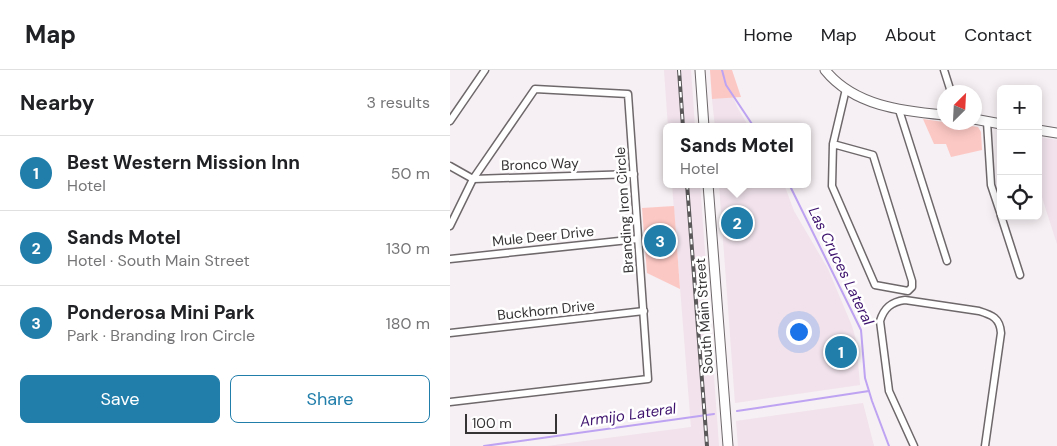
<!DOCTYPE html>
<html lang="en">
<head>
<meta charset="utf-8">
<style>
  body { margin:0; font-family:"DM Sans",sans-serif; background:#f6f6f6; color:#202124 }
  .controls { position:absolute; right:15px; top:15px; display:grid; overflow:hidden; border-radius:8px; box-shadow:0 2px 12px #0003 }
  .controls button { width:45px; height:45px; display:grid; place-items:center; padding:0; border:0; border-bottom:1px solid #e0e0e0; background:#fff; color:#202124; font:25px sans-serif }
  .compass { position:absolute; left:487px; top:15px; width:45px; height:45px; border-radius:50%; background:#fff; box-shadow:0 2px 12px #0003; rotate:24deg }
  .scale { position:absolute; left:15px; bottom:12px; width:92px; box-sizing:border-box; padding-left:5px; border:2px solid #353334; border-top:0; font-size:14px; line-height:18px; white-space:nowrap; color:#353334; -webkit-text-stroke:4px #fff; paint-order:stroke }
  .you { position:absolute; left:348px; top:261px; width:18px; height:18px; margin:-12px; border:4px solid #fff; border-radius:50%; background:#1a73e8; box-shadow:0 0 0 8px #1a73e833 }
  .badge { display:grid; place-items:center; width:32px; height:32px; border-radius:50%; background:#217eab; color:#fff; font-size:16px; font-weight:700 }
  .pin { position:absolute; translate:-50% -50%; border:2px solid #fff; box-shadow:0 1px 5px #0006 }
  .popup { position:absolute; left:213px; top:53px; width:148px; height:65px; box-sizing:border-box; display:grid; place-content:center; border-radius:8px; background:#fff; filter:drop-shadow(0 1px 4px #0005); font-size:16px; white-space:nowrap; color:#757577 }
  .popup b { font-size:19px; color:#202124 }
  .popup::after { content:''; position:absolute; left:50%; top:100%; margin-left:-10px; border:10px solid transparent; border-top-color:#fff }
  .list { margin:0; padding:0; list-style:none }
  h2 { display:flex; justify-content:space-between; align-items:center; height:65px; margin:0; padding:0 20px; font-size:21px }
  h2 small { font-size:16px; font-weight:400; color:#757577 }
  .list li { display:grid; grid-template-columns:32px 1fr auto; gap:15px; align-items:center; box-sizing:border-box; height:75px; padding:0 20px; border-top:1px solid #e0e0e0 }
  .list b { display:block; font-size:19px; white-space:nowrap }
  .list p { margin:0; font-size:16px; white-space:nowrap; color:#757577 }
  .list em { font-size:16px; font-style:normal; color:#757577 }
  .actions { display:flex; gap:10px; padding:15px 20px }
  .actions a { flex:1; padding:11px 0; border:1px solid #217eab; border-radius:8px; text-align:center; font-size:18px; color:#217eab }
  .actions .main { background:#217eab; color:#fff }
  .icon { flex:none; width:28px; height:28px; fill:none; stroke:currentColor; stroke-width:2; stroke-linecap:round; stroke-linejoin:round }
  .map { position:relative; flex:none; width:607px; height:376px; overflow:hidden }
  header { display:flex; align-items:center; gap:30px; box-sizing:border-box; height:70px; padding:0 25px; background:#fff; border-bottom:1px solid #e0e0e0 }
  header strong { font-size:24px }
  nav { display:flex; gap:28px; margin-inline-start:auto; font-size:18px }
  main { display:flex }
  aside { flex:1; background:#fff }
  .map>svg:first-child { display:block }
</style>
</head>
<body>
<header>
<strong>Map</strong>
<nav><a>Home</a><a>Map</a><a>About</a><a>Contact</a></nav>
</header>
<main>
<aside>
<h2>Nearby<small>3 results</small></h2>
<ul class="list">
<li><span class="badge">1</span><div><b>Best Western Mission Inn</b><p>Hotel</p></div><em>50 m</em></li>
<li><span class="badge">2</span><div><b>Sands Motel</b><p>Hotel · South Main Street</p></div><em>130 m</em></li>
<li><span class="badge">3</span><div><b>Ponderosa Mini Park</b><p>Park · Branding Iron Circle</p></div><em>180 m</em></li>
</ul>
<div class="actions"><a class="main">Save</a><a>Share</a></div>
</aside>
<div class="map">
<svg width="607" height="376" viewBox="0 0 607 376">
  <rect width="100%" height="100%" fill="#f6eff3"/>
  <!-- built -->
  <g fill="#f1e2eb">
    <polygon points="214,0 241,0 245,57 218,57"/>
    <polygon points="283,27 287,37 299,57 265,57 262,29"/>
    <polygon points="588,67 607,70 607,174 588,115"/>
    <polygon points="222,114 250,114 269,376 97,376 241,357"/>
    <polygon points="269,114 334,114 344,141 378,199 402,256 406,270 410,315 285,333"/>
    <polygon points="413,333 424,376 288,376 286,351"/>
  </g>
  <!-- green -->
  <g fill="#fcc8c4">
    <polygon points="260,0 282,0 291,27 262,29"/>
    <polygon points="473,49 528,57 531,62 532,80 501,87 496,74 484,74"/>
    <polygon points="224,136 230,219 197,203 192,138"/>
  </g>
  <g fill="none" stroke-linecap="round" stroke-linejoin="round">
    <!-- stream -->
    <g stroke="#bda3f2" stroke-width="2">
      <polyline points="272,0 276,15 304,57"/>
      <polyline points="339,114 411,260 415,308 422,331 439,376"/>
      <polyline points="287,341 419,321"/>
      <polyline points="34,376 264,344"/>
    </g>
    <!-- minor casing -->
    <g stroke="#6e686b" stroke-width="9">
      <g id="minor">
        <polyline points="494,0 501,22"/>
        <polyline points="449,40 497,191"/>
        <polyline points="0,51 35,0"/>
        <polyline points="537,52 541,115 551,145"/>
        <polyline points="383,74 423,85 462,211 462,217 458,221 425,215 382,116 383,74 396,19"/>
        <polyline points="0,96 23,109 184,104"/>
        <polyline points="551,146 570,205"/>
        <polyline points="0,156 23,109 85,19 178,24 198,309 0,332"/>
        <polyline points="0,189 188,169"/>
        <polyline points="0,263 194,241"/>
        <path d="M464,376L439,321L430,251C434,238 441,232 455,230L529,241C542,245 550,248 551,263L535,376"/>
      </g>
    </g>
    <!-- tertiary casing -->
    <g stroke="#6e686b" stroke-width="11">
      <g id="tertiary">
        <path d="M375,0C404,36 452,41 494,45"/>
        <polyline points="524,49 551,54"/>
        <polyline points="588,60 607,63"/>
      </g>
    </g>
    <!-- secondary casing -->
    <g stroke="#6e686b" stroke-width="11">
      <g id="secondary">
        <polyline points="250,0 254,57"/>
        <polyline points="258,114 278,376"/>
      </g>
    </g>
    <!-- minor -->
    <use href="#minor" stroke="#fff" stroke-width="6"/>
    <!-- tertiary -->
    <use href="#tertiary" stroke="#fff" stroke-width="9"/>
    <!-- secondary -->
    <use href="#secondary" stroke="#fff" stroke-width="9"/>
    <!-- rail casing -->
    <g stroke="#5b585a" stroke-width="4">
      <g id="rail">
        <polyline points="229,0 233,57"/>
        <polyline points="237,114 257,376"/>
      </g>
    </g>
    <!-- rail -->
    <use href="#rail" stroke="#fff" stroke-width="2" stroke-dasharray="5.5" stroke-linecap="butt"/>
  </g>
  <g text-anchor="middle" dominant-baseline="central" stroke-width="5" stroke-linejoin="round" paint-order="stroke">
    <!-- street labels -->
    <g font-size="14" fill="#353334" stroke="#fff">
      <text transform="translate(90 94) rotate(-2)">Bronco Way</text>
      <text transform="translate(174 140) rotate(-94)">Branding Iron Circle</text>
      <text transform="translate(93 166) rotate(-6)">Mule Deer Drive</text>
      <text transform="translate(96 240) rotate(-6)">Buckhorn Drive</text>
      <text transform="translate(254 246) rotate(-94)">South Main Street</text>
    </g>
    <!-- water labels -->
    <g font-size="15" font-style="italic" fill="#3e136e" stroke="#fff">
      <text transform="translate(391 196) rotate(64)">Las Cruces Lateral</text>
      <text transform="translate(178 345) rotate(-8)">Armijo Lateral</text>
    </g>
  </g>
</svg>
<div class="controls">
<button>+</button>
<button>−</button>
<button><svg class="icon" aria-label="locate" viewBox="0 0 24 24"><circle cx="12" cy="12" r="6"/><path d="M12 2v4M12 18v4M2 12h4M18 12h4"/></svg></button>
</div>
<svg class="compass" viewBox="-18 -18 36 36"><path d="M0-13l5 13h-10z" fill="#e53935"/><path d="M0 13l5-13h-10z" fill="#757577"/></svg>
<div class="scale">100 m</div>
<div class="you"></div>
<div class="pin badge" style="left:391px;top:282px">1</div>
<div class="pin badge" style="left:287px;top:153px">2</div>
<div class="popup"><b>Sands Motel</b>Hotel</div>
<div class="pin badge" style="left:210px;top:171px">3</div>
</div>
</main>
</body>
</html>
